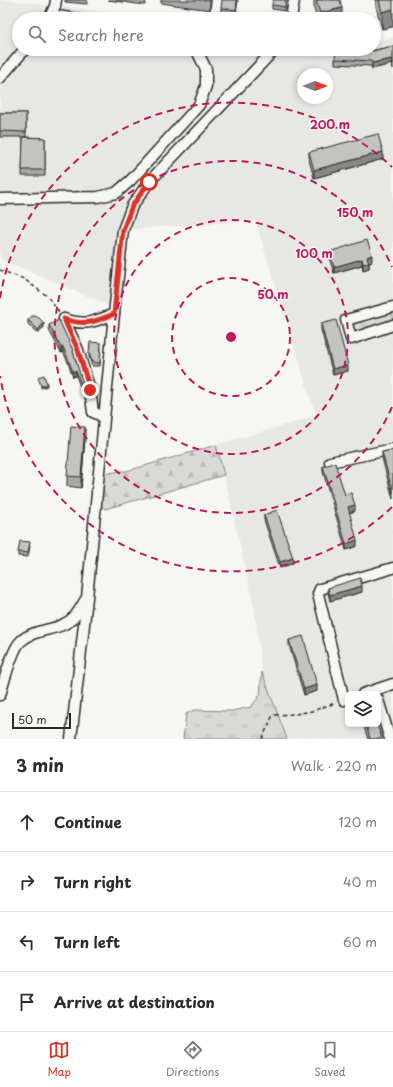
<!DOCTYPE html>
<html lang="en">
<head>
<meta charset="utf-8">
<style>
  body { margin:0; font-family:"Playpen Sans",sans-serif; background:#f7f7f7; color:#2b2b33 }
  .controls { position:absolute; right:12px; bottom:12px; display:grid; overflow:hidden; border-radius:6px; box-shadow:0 2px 6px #0003 }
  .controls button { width:36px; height:36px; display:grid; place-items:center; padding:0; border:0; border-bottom:1px solid #e1e1e2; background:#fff; color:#2b2b33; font:20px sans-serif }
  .compass { position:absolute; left:297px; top:68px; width:36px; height:36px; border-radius:50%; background:#fff; box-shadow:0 2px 6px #0003; rotate:90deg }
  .scale { position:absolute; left:12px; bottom:10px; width:59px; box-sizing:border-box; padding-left:4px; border:2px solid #2b2b2b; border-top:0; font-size:11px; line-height:14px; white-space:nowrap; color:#2b2b2b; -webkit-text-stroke:3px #f6f6f2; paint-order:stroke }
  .stop { position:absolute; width:12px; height:12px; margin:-9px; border:3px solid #d93025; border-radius:50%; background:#fff }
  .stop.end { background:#d93025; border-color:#fff; box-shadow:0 1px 4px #0008 }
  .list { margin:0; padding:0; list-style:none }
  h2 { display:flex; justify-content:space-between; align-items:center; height:52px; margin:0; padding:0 16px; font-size:17px }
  h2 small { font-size:13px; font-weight:400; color:#7c7c81 }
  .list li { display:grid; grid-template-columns:26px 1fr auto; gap:12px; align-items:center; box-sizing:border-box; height:60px; padding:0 16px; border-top:1px solid #e1e1e2 }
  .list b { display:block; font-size:15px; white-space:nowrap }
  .list em { font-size:13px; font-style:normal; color:#7c7c81 }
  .icon { flex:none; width:22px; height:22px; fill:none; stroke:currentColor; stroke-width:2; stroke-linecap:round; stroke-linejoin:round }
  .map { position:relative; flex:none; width:393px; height:739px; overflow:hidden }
  .search { position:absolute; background:#fff; box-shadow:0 2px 6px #0003; left:12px; right:12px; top:12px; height:44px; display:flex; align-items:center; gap:10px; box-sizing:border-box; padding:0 14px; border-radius:22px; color:#7c7c81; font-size:15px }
  .sheet { height:292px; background:#fff }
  nav { display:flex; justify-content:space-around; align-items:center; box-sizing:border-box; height:56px; border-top:1px solid #e1e1e2; background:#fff; font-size:11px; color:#7c7c81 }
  nav a { display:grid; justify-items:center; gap:2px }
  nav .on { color:#d93025 }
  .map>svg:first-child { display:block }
</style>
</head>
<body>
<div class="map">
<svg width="393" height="739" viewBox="0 0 393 739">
  <defs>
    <pattern id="grass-tufts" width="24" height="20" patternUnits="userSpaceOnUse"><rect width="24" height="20" fill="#d9d9d5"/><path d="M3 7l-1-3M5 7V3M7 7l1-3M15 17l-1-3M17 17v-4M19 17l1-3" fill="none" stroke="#babab7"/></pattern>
    <pattern id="forest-firs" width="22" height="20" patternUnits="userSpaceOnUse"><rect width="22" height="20" fill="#d9d9d5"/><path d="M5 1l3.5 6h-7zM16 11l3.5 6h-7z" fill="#babab7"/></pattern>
  </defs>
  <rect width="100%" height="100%" fill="#f6f6f2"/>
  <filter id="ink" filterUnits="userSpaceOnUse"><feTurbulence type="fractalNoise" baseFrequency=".025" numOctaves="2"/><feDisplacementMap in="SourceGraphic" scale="8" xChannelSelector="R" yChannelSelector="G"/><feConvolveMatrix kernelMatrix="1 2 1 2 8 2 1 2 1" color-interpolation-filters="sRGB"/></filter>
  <g filter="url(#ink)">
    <!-- built -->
    <path fill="#e7e7e3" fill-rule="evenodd" d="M0,0H8L161,19H19V49H374V42L393,37V739H287L262,672L254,606L224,475L216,445L316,416L255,220L123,230L115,304L108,305L0,259ZM303,74H327V98H303ZM348,694H378V724H348Z"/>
    <!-- grass -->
    <g fill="url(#grass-tufts)" stroke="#828280">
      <polygon points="393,307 393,325 351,339 346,320"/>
      <polygon points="262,672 287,739 183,739 186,714 194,710 232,711 251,707 260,695"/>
    </g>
    <!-- forest -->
    <polygon fill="url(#forest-firs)" stroke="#828280" points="216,445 224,475 105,509 97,503 99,475 120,471 127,471"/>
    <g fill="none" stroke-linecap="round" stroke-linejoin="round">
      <!-- minor casing -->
      <g stroke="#2b2b2b" stroke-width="13">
        <g id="minor">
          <polyline points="51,15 77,19"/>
          <polyline points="49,19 55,6 56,0"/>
          <polyline points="291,19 294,0"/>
          <polyline points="0,78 25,49"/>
          <polyline points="0,199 98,197 116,193 131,180 199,105 206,86 206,69 196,49"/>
          <polyline points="393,307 346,320 351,339 393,325"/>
          <polyline points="64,319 78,350 90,390 93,412 104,417"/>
          <path d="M64,319C85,326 94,322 114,314"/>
          <polyline points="330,462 393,449"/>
          <polyline points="363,694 393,684"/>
          <path d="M0,695C4,682 12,649 21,641C36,627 60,632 74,617C79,612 82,605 86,599"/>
          <polyline points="348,699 344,700 318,594 320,589 393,568"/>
          <polyline points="378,700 390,739"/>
          <polyline points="71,739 87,598 114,314 123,230 132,206 149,182 275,49"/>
        </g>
      </g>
      <!-- path -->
      <g stroke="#2b2b2b" stroke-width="1.5" stroke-dasharray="4 3" stroke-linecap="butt">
        <polyline points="0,270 24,279 47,296 59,312"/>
        <polyline points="262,739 273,715 296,714 312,711 335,703"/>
      </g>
      <!-- minor -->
      <use href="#minor" stroke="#f6f6f2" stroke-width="10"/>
    </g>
    <!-- wall -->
    <g fill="#a8a8a5" stroke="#2b2b2b">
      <polygon points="65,0 87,0 87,4 65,2"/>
      <polygon points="108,0 146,0 145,5"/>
      <polygon points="161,0 211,0 210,10 161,3"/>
      <polygon points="238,0 236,14 221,12 221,8"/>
      <polygon points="286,0 285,11 272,9 272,5"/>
      <polygon points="314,0 340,0 342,19 317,19 314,9"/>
      <polygon points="376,0 393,0 382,29 376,7"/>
      <polygon points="393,46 393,69 392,64 372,69 371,66 335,64 335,59"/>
      <rect x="0" y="113" width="26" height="24"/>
      <polygon points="23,137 45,138 45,176 22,176"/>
      <polygon points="309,152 383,159 314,178 309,160"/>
      <polygon points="329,252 372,261 369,262 369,268 363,270 362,265 334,273 329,258"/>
      <polygon points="28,320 44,327 38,334 28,324"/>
      <polygon points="321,324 348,371 333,375 321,330"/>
      <polygon points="49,325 72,348 84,391 82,392 76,376 73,377 67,360 63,352 61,353 49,330"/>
      <polygon points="101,347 100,366 92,366 89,357 89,353"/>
      <polygon points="85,438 81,488 67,486 67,476"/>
      <polygon points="393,450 393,499 382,458 382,452"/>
      <polygon points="323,466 345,495 355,511 349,513 357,546 346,550 323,472"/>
      <polygon points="264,515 293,563 280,568 264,520"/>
      <polygon points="30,546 28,557 18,556 18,552"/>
      <polygon points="328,588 362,592 330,601 328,593"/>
      <polygon points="289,640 317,691 304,695 289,645"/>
      <polygon points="363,724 377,724 382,739 368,739"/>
    </g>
    <!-- shaded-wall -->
    <g fill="#888886" stroke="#2b2b2b">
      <polygon points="210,0 211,0 210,10"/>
      <polygon points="342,8 342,19 320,19 320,13"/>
      <polygon points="393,9 393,27 382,29 382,12"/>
      <polygon points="392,59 392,64 372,69 372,63"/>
      <polygon points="383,152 383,159 314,178 314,170"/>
      <polygon points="372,255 372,261 369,262 369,268 363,270 363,264 367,257"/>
      <polygon points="362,259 362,265 334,273 334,267"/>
      <polygon points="44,323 44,327 38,334 38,330"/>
      <polygon points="63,347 63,352 61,353 61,348"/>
      <polygon points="348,365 348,371 333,375 333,369"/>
      <polygon points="76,371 76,376 73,377 73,372"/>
      <polygon points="47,384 47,386 41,388 41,386"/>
      <polygon points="82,387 84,387 84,391 82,392"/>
      <polygon points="85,427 85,438 81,488 81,477"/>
      <polygon points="355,505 355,511 348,513 348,507"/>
      <polygon points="357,540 357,546 346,550 346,544"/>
      <polygon points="293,558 293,563 280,568 280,562"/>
      <polygon points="362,586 362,592 330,601 330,595"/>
      <polygon points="317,685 317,691 304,695 304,689"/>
    </g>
    <!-- building -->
    <g fill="#c3c3c0" stroke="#2b2b2b">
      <polygon points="222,0 237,0 236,10 221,8"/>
      <polygon points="273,0 286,0 285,7 272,5"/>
      <polygon points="316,0 340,0 342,8 320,13"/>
      <polygon points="379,0 393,0 393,9 382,12"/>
      <polygon points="393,46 393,64 392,59 372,63 371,61 335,59 336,49 372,49 372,51"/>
      <polygon points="0,113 26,113 26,132 0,131"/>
      <polygon points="378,134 383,152 314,170 309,152"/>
      <polygon points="23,137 45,138 45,170 22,170"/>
      <polygon points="367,240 372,255 367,257 369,262 363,264 362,259 334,267 329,252"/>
      <polygon points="32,316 34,316 38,317 44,323 38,330 28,320"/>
      <polygon points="59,320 72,348 84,387 82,387 76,371 73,372 67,356 63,347 61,348 49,325"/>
      <polygon points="336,320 348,365 333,369 321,324"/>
      <polygon points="90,342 101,343 100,363 92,362 89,353"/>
      <polygon points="44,375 47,384 41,386 38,377"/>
      <polygon points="71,426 85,427 81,477 67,476"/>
      <polygon points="393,450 393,493 382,452"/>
      <polygon points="335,463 345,495 351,493 355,505 348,507 357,540 346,544 323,466"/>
      <polygon points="277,510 293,558 280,562 264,515"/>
      <polygon points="20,541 30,542 28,553 18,552"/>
      <polygon points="360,578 362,586 330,595 328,588"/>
      <polygon points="303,636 317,685 304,689 289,640"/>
      <polygon points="366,724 377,724 382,739 370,739"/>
    </g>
  </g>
  <g fill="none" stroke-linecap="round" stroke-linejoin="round" filter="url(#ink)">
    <!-- route -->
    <path stroke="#d93025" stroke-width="5" d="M90,390L78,350L64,319C85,326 94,322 114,314L123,230L132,206L149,182"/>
  </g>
  <!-- distance rings -->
  <g fill="none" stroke="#c2185b" stroke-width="2" stroke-dasharray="7 5">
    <circle cx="231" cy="337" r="59"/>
    <circle cx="231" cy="337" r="117"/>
    <path d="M392 407A176 176 0 1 1 392 267"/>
    <path d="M392 507A234 234 0 0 1 0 376M0 298A234 234 0 0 1 392 167"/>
  </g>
  <circle cx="231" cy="337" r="6" fill="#c2185b" stroke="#f6f6f2" stroke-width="2"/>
  <g font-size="12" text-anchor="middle" font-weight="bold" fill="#c2185b" stroke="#f6f6f2" stroke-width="3" stroke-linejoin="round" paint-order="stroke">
    <text x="330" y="129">200 m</text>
    <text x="355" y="217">150 m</text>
    <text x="314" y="258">100 m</text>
    <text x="273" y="299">50 m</text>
  </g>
</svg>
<div class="controls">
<button><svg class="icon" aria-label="layers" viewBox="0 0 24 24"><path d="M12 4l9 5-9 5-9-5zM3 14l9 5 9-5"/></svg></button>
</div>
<svg class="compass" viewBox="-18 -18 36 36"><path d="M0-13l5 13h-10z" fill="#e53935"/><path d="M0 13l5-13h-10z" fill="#7c7c81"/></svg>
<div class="scale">50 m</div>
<div class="stop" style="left:149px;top:182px"></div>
<div class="stop end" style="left:90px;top:390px"></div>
<div class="search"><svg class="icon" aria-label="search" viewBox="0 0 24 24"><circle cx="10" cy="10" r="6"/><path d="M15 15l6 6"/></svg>Search here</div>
</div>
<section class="sheet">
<h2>3 min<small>Walk · 220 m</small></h2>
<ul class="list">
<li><svg class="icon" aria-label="ahead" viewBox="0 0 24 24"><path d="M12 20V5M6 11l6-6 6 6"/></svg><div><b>Continue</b></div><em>120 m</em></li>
<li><svg class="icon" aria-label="right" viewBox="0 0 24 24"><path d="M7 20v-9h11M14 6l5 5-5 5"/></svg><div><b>Turn right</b></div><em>40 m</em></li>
<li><svg class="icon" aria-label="left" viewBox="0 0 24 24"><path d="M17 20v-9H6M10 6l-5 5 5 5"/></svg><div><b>Turn left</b></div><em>60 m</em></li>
<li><svg class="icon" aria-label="arrive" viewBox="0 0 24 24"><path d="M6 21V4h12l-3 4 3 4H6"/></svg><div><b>Arrive at destination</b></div></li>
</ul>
</section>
<nav>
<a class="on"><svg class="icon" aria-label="map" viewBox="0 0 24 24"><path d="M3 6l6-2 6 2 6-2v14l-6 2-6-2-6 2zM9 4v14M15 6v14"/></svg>Map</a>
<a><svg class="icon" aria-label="directions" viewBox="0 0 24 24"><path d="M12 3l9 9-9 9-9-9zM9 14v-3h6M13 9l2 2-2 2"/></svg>Directions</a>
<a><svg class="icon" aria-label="saved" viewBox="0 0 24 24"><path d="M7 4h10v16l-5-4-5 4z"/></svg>Saved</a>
</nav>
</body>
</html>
